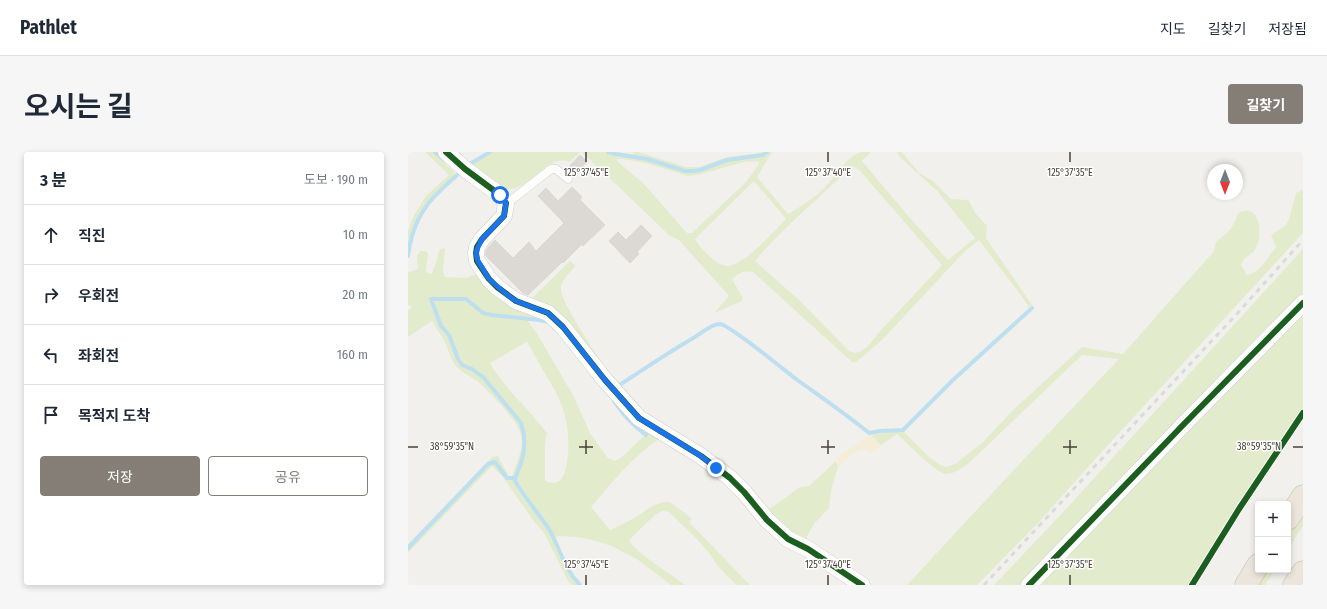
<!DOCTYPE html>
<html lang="ko">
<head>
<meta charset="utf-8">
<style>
  body { margin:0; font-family:"Fira Sans Condensed","Noto Sans KR",sans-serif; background:#f6f6f7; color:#1f2937 }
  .controls { position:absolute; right:12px; bottom:12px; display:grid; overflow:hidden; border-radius:4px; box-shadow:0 2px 6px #0003 }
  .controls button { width:36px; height:36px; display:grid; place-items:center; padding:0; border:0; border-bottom:1px solid #e0e1e3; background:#fff; color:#1f2937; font:20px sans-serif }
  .compass { position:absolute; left:799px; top:12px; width:36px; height:36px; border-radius:50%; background:#fff; box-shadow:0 2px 6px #0003; rotate:180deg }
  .stop { position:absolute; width:12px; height:12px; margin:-9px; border:3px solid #1a73e8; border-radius:50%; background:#fff }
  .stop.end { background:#1a73e8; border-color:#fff; box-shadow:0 1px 4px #0008 }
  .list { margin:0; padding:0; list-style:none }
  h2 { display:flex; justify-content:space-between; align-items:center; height:52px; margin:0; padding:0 16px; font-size:17px }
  h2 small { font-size:13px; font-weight:400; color:#747a83 }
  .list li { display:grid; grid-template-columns:26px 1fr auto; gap:12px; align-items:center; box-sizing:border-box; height:60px; padding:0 16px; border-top:1px solid #e0e1e3 }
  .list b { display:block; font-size:15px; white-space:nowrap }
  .list em { font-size:13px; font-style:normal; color:#747a83 }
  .actions { display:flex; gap:8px; padding:12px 16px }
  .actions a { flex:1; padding:9px 0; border:1px solid #847e77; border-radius:4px; text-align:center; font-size:14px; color:#847e77 }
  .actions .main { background:#847e77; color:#fff }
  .icon { flex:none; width:22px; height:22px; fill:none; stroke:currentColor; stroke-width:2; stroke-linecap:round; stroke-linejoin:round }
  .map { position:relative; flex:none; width:895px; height:433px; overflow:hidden; border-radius:4px }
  header { display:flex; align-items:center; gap:24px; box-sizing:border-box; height:56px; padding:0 20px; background:#fff; border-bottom:1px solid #e0e1e3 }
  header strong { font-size:19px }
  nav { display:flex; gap:22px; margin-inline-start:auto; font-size:14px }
  .intro { display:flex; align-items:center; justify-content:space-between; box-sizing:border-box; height:96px; padding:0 24px }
  h1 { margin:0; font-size:28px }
  .button { padding:10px 18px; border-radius:4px; background:#847e77; color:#fff; font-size:14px; font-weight:700 }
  main { display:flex; gap:24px; padding:0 24px }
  aside { flex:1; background:#fff; border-radius:4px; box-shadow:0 2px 6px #0003 }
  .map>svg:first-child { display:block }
</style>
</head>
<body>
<header>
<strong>Pathlet</strong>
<nav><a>지도</a><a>길찾기</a><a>저장됨</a></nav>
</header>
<div class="intro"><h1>오시는 길</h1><a class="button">길찾기</a></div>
<main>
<aside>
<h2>3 분<small>도보 · 190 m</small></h2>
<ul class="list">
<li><svg class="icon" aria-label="ahead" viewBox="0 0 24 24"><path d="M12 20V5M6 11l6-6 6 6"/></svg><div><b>직진</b></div><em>10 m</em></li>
<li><svg class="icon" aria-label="right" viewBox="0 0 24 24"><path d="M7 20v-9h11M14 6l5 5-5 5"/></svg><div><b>우회전</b></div><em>20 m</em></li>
<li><svg class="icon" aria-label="left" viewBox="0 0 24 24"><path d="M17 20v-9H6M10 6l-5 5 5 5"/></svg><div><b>좌회전</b></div><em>160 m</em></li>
<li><svg class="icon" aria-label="arrive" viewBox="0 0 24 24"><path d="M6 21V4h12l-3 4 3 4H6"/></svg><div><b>목적지 도착</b></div></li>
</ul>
<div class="actions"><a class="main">저장</a><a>공유</a></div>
</aside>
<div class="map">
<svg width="895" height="433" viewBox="0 0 895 433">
  <rect width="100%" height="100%" fill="#f2f0ed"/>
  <!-- green -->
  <g fill="#e2eccd" fill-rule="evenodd">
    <path d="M17,0H25L46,20L47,23C42,29 37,33 31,38C15,52 2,75 0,96V79L5,65L18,44L41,23Z"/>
    <path d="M84,0H172L162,10C138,0 123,41 96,37L59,15L67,9Z"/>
    <path d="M174,0H196L207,3L239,8L277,19L285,20L292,19L319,9L356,4L361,0H364L349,25L380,62C394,54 407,45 418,34C427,25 440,2 454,0C457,0 460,0 463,0L454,9L501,65L540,108L567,86L529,39L493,6L488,0H494L511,21L525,29L543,47L560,48L568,62L579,74L578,86L624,153L621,156L615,146L571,88L557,99L475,187L448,210H444L345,120C335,118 331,121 324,127L335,146L334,149L306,161L321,144L271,88L262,84ZM209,7H215L237,11L280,24L289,23L336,10L350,9L351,12L338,30L284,81H279L235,31L210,10ZM444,14L452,19L534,113L473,178L460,194L452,200L447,201L441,199L390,147L347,109C376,74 412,46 444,14ZM346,29L378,67C367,79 334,115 319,114C309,114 292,96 287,87Z"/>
    <polygon points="226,0 231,0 278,15 291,15 319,5 358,0 347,4 331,5 319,8 285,18 277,17 239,6 224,3"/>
    <path d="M895,38V81L690,304L632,369L569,433H499L615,308L711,207L674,203L560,312C554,316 546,322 538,322C529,322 497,289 489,282L473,293L463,283L479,280L495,279L521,305L532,313L538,315L547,312L574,291L606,257L671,198L674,195L715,202L806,99L808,90L822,78L828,67L830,61C851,50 855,79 849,94C845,104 837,102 833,113L839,123C852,121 860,105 868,95L863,83L878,73L881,67L888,41Z"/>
    <path d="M37,96L35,120L37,125L59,126L68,122L88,145L107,157L136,164L147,170L153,177L185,218L226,266L285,302L270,300L256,289L250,288C224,305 203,332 183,355L202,378L223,368L246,353L256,350H262L283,366L282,371L342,433H328L309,413L302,402L289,387L261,360L255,359L248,362L221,388C225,399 265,423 277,433H263L230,408L204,394L180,387L168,385L151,384L146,386L142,378L109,329V322L114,312L119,291L117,279L114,270L76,224L65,216L55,213L51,207L42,182L33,174L25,148H57L74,161L95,166L119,168L128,180L165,243L182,281L200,306L207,309L214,305L238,282L226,273L215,262L200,239L148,175L137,168L80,161L75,160L58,146L22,147L32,175L41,184L49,207L53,214L64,218L74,226L112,271C117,285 117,296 112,310C110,315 107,320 107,325C90,325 95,303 79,311L0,395V392L84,305L90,304L101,324H104C108,312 116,297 113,283C111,270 80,238 69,229C63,224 56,222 51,217C43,211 41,199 37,190C33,183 28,176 24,169L0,185V159L4,155L2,153H0V120L10,117L9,103L13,99H17L20,101L18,120L24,122L32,97ZM119,190C125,199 130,210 136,220C141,229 148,239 152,249C161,271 163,296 157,319C154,331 147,333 137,329V292L139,281C121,257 97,237 82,211Z"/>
    <polygon points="895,97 895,144 612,433 586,433 658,357"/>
    <path d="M162,109L168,114C162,120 153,128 153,137C153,152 198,217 209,233L120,150Z"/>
    <polygon points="895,158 895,255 844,332 780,433 630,433 762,299"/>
    <polygon points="428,309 430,315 423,339 421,356 405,373 399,385 398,393 389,388 360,358 392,335 401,334"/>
    <path d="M85,311L88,312L99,326L106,327C110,344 132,364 141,379C151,397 155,418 171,433H164L160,429L136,381L125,368L94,324L84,314L0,401V398L68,326L80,313Z"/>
    <polygon points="895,361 895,374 880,397 880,384"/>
    <polygon points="858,418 867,418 857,433 849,433"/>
  </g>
  <!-- sand -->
  <polygon fill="#f5edd8" points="463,283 473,293 463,301 455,297 443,303 430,315 428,309 435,301"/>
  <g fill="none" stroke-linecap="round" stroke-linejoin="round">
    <!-- stream -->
    <g stroke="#bedfef" stroke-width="4">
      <polyline points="27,0 36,8"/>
      <polyline points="200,0 208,2 239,7 277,19 285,19 292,18 319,8 355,3 359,0"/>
      <polyline points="60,13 82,0"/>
      <path d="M0,104C3,79 13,56 32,39C38,32 46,27 52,20"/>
      <path d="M141,170L131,168L84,163L75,161L58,147H23L33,174L41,183L50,207L54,213L64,217L75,225L113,271C118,285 118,297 113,311C111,317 108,322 107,329C117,346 130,361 141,377C152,396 156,417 172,433"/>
      <path d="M210,234C236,217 261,200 287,185C294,181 303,172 312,172C322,173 376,218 388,227C413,245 438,262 461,281L472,279L495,278L545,228L624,156"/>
      <path d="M206,249C215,263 224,273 238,283"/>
      <polyline points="0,396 80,312 87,310 99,326 107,326"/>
    </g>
  </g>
  <!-- building -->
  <g fill="#dcd9d5" stroke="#dad7d2">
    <polygon points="172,3 179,10 166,24 159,17"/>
    <polygon points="164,35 174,45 172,48 197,73 175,94 174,92 155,111 154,110 120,143 115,141 78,104 78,98 87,88 105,106 121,90 128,99 156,71 130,44 138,36 150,49"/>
    <polygon points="233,73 244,84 229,100 231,102 222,111 201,89 210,80 218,88"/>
  </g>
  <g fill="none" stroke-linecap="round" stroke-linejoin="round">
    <!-- lane casing -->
    <g stroke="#d0ceca" stroke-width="9">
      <polyline id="lane" points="98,51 106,46 143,17 148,17 160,27"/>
    </g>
    <!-- street casing -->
    <g stroke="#d0ceca" stroke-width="17">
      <g id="street">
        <polyline points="38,0 57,17 92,43 98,51 96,64 74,87 69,95 68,101 69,109 81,127 89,135 108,149 140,161 155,175 197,228 231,266 293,304 322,326 336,340 359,368 380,387 400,397 454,433"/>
        <polyline points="621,433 776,272 895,151"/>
      </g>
    </g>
    <!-- highway casing -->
    <g stroke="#cabba8" stroke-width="23">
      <g id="highway">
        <polyline points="880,367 895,344"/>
        <polyline points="838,433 850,413"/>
        <polyline points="886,433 895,420"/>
      </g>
    </g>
    <!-- lane -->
    <use href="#lane" stroke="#fdfdfc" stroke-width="8"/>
    <!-- street -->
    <use href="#street" stroke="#fdfdfc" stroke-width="16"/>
    <!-- highway -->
    <use href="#highway" stroke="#ece5db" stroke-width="22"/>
    <!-- rail -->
    <polyline stroke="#dadad9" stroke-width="3" stroke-dasharray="5 5" stroke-linecap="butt" points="576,433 826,165 895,88"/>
    <!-- cycleway casing -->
    <g stroke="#fff" stroke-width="8">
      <g id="cycleway">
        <polyline points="38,0 57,17 92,43 98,51 96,64 74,87 69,95 68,101 69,109 81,127 89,135 108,149 140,161 155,175 197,228 231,266 293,304 322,326 336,340 359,368 380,387 400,397 454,433"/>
        <polyline points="621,433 776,272 895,151"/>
        <polyline points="784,433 831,357 895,261"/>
      </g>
    </g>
    <!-- cycleway -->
    <use href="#cycleway" stroke="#1b5e20" stroke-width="6"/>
  </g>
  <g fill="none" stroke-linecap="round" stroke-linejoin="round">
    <!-- route -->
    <polyline stroke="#1a73e8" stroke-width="5" points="92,43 98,51 96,64 74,87 70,95 68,101 70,109 81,127 98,142 108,149 140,161 155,175 197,228 231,266 293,304 308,316"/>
  </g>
  <!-- ticks -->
  <path fill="none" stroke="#494138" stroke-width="1.5" d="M178,0V10M420,0V10M662,0V10M178,288V302M420,288V302M662,288V302M0,295H10M171,295H185M413,295H427M655,295H669M885,295H895M178,423V433M420,423V433M662,423V433"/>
  <g font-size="10" text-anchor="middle" fill="#494138" stroke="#fff" stroke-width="3" stroke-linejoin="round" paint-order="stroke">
    <text x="178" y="24">125°37'45"E</text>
    <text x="420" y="24">125°37'40"E</text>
    <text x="662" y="24">125°37'35"E</text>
    <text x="851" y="298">38°59'35"N</text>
    <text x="44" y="298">38°59'35"N</text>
    <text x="178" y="416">125°37'45"E</text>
    <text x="420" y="416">125°37'40"E</text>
    <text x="662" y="416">125°37'35"E</text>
  </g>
</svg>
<div class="controls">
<button>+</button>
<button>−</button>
</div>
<svg class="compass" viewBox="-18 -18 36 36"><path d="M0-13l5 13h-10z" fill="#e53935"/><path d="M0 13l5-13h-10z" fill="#747a83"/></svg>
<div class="stop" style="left:92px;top:43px"></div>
<div class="stop end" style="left:308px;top:316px"></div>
</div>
</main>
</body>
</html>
